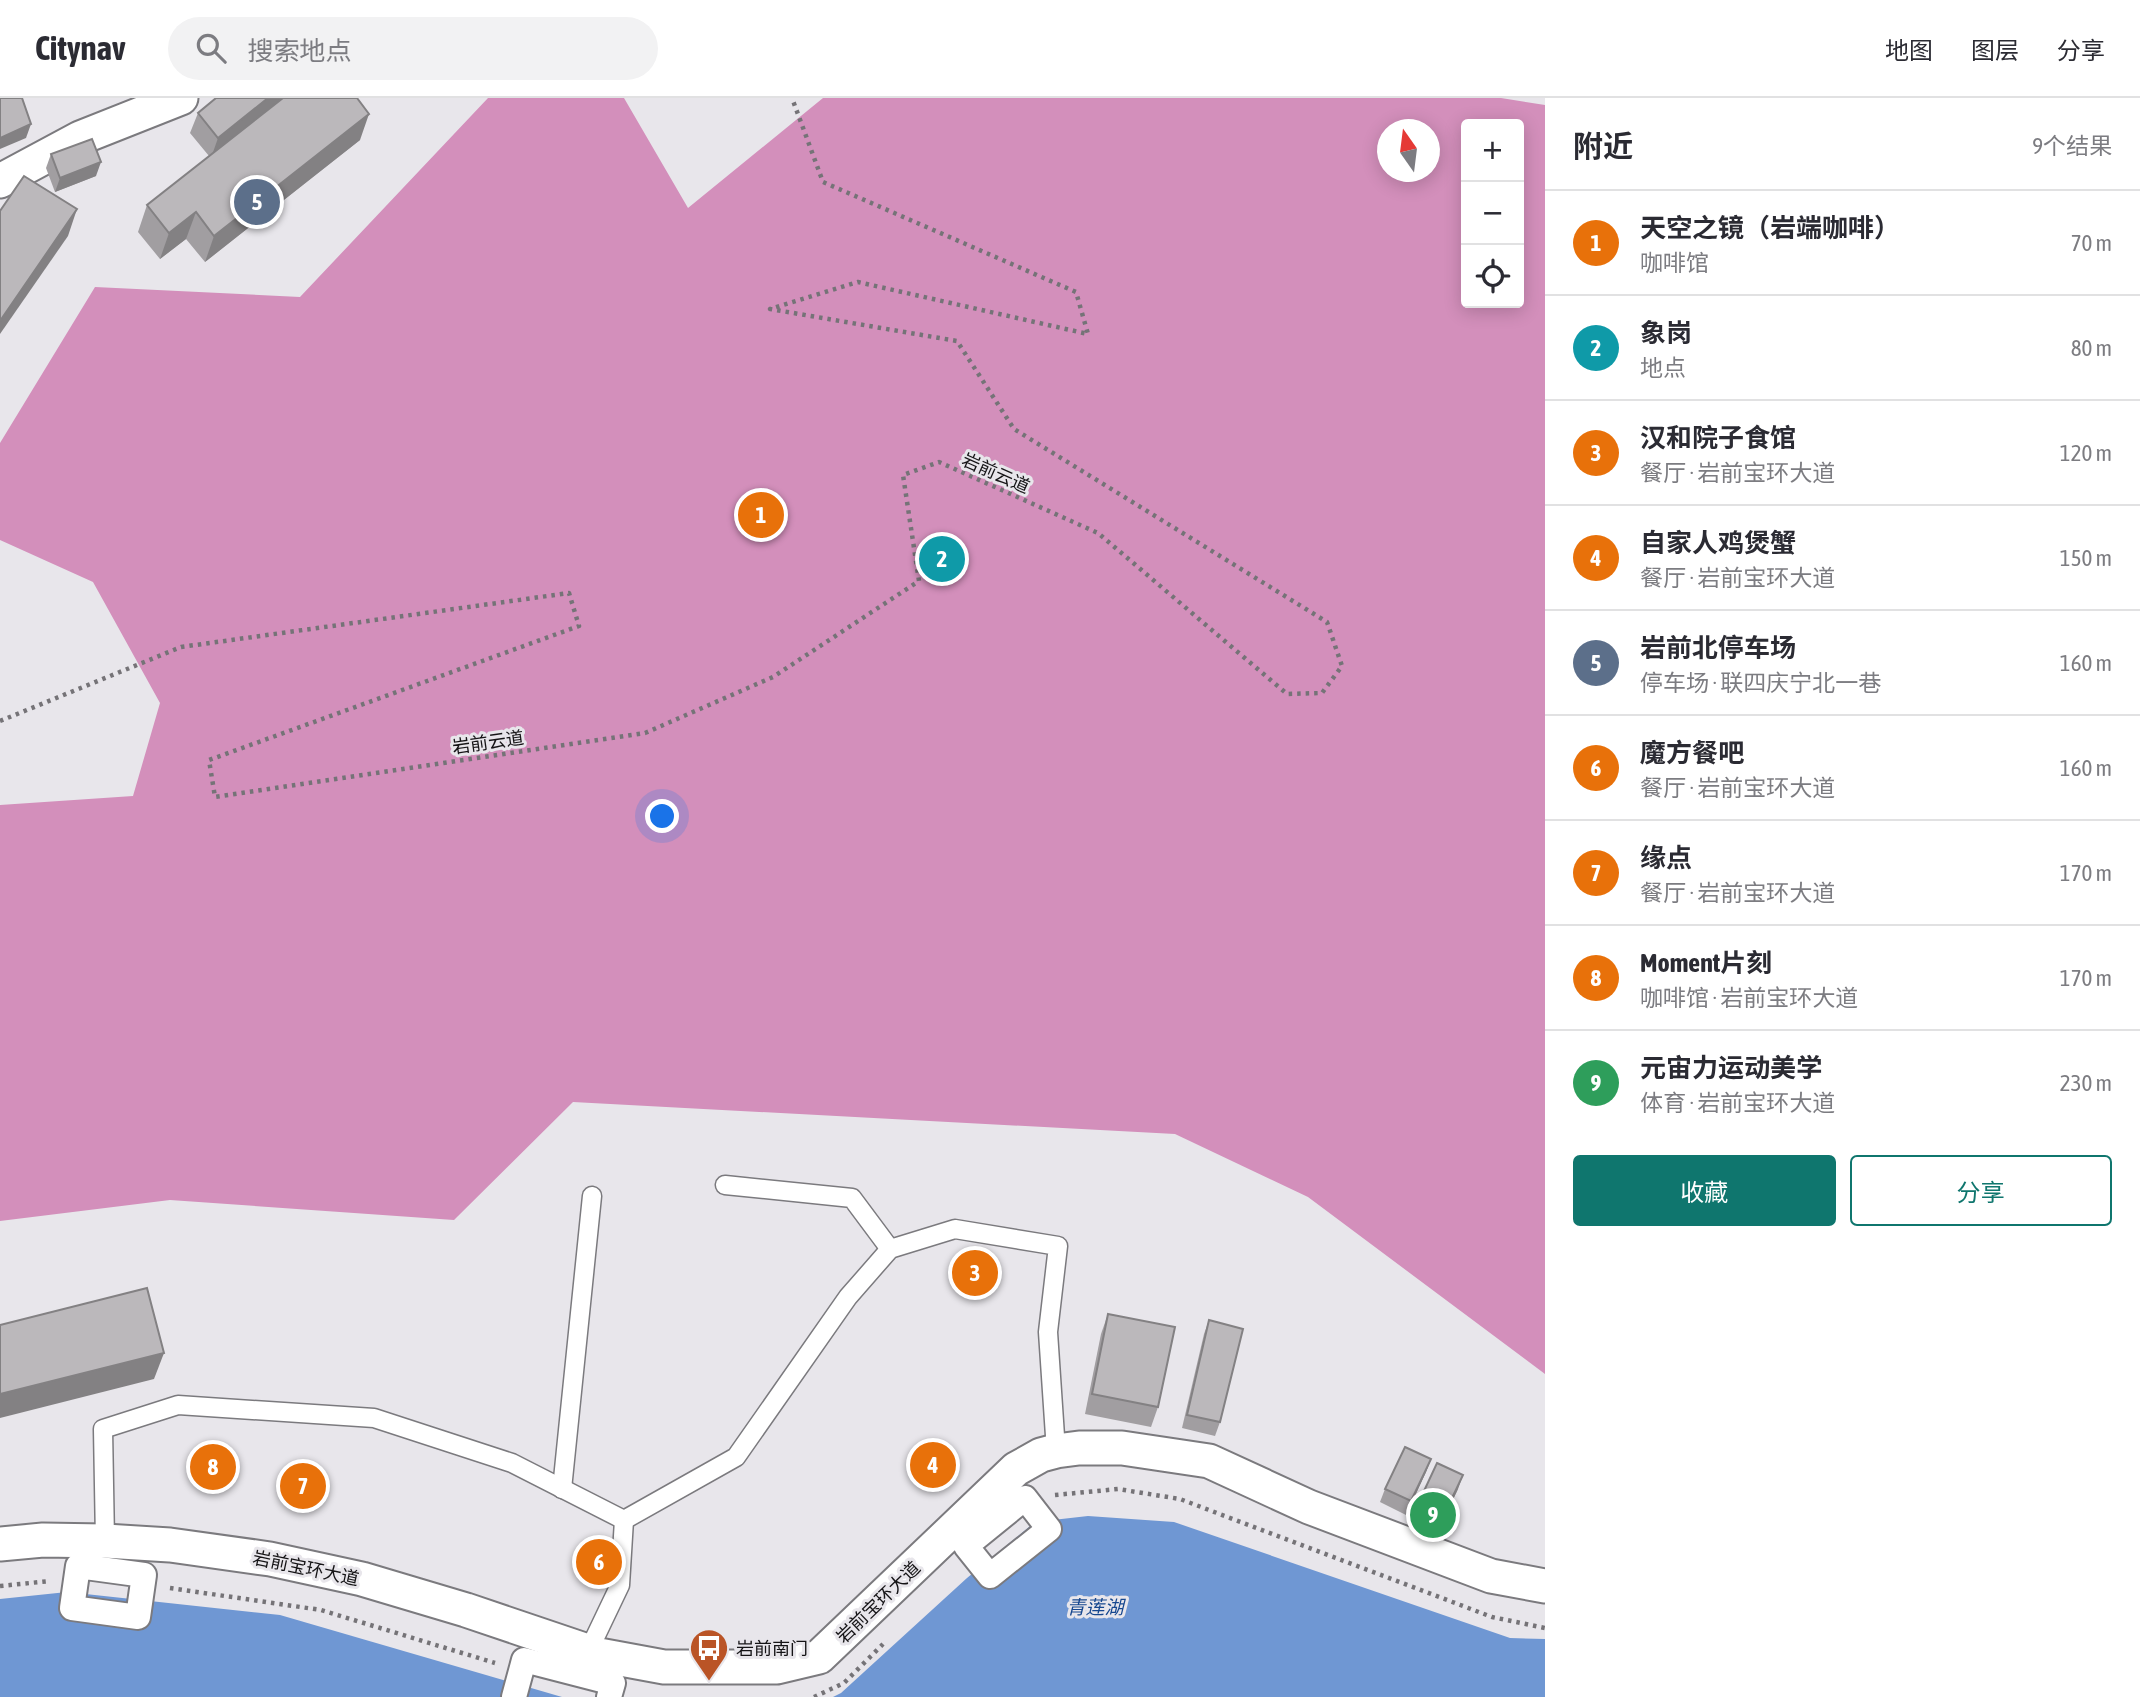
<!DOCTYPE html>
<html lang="zh">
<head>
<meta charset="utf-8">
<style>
  body { margin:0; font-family:"Asap Condensed","Noto Sans SC",sans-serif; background:#f2f2f3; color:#2b2b33 }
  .controls { position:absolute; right:21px; top:21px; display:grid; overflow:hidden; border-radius:7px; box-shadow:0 4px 18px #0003 }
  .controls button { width:63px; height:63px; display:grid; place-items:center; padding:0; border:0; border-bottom:2px solid #e1e1e2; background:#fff; color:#2b2b33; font:35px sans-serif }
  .compass { position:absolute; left:1377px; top:21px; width:63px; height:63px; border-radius:50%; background:#fff; box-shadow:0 4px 18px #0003; rotate:346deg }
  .you { position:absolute; left:663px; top:719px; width:24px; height:24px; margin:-18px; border:5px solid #fff; border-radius:50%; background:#1a73e8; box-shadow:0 0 0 10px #1a73e833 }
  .badge { display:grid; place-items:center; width:46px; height:46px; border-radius:50%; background:#0f766e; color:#fff; font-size:23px; font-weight:700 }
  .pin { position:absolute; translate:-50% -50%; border:4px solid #fff; box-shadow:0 2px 7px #0006 }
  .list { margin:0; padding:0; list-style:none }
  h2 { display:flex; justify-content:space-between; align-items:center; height:91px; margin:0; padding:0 28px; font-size:30px }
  h2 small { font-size:23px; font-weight:400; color:#7c7c81 }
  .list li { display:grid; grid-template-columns:46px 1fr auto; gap:21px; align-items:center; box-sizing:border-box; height:105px; padding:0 28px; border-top:2px solid #e1e1e2 }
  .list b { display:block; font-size:26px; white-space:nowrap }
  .list p { margin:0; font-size:23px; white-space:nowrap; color:#7c7c81 }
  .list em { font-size:23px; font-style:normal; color:#7c7c81 }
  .actions { display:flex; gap:14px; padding:21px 28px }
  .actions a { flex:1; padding:16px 0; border:2px solid #0f766e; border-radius:7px; text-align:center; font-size:24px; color:#0f766e }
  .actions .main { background:#0f766e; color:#fff }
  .icon { flex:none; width:38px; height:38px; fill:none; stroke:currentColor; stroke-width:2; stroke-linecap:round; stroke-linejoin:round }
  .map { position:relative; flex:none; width:1545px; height:1599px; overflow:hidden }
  header { display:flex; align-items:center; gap:42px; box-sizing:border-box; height:98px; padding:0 35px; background:#fff; border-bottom:2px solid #e1e1e2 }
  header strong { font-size:33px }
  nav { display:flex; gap:38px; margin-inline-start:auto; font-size:24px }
  .search { width:490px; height:63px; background:#f2f2f3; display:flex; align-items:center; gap:18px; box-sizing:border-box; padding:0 24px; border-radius:38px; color:#7c7c81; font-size:26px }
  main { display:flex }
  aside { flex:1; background:#fff }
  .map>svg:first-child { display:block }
</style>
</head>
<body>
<header>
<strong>Citynav</strong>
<div class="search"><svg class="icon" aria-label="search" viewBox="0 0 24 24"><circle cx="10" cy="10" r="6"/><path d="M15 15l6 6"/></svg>搜索地点</div>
<nav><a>地图</a><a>图层</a><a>分享</a></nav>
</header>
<main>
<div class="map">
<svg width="1545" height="1599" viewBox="0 0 1545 1599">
  <rect width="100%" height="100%" fill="#e8e6eb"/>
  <!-- forest -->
  <path fill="#d38fbb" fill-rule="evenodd" d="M488,0H624L688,110L823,0H1501L1545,7V1276L1308,1099L1175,1036L573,1004L454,1122L170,1102L0,1123V707L133,698L160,605L93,484L0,442V345L95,189L300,199ZM1466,26H1519V205H1466ZM1388,32H1430V74H1388Z"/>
  <!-- water -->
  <g fill="#6f97d3">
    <polygon points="1088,1418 1174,1424 1510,1540 1545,1541 1545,1599 833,1599 841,1595 967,1480 1035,1424"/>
    <polygon points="67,1494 280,1517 562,1599 0,1599 0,1501"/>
  </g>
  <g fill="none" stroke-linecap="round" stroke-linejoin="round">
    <!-- service casing -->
    <g stroke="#7b7a7e" stroke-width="21">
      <g id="service">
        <polyline points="725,1087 852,1100 890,1151"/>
        <polyline points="562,1391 592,1098"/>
        <polyline points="105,1443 103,1331 178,1307 374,1320 512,1365 624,1422 736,1359 848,1199 890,1151 955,1131 1058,1148 1048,1234 1056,1353"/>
        <polyline points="588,1554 620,1487 624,1422"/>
      </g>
    </g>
    <!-- pedestrian casing -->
    <g stroke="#7b7a7e" stroke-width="28">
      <g id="pedestrian">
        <polygon points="1025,1400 1049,1431 990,1478 966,1448"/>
        <polygon points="78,1468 144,1477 138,1519 72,1510"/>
        <polyline points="514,1599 524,1562 613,1585 609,1599"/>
      </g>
    </g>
    <!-- minor casing -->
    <g stroke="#7b7a7e" stroke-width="37">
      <g id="minor">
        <polyline points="0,83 80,40 181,0"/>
        <polyline points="0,1446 43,1442 105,1443 170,1447 270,1461 362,1481 466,1512 599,1557 664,1569 777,1569 819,1559 1016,1371 1041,1357 1056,1353 1079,1350 1122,1350 1209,1363 1309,1409 1491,1478 1545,1488"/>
      </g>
    </g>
    <!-- path -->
    <g stroke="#757377" stroke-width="4.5" stroke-dasharray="3.5 5" stroke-linecap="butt">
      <polyline points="0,623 181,549 569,495 579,528 209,662 215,699 645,635 773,579 919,483 903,377 939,364 1098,435 1287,596 1322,595 1342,568 1327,524 1014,331 957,243 770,211 858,184 1088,236 1076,194 823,84 792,0"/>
      <polyline points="1055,1397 1118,1391 1180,1401 1492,1519 1545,1530"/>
      <polyline points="0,1488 50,1483"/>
      <polyline points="170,1490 321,1512 495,1565"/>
      <polyline points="814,1599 844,1585 883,1546"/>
    </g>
    <!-- service -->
    <use href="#service" stroke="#fff" stroke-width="18"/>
    <!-- pedestrian -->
    <use href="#pedestrian" stroke="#fff" stroke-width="24"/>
    <!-- minor -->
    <use href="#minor" stroke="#fff" stroke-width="33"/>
  </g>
  <!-- wall -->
  <g fill="#a19ea1">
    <polygon points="198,15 360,42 205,164 186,141 160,161 138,134 147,107 209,58 190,35"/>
    <polygon points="51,56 96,78 55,94 46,70"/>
    <polygon points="1108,1216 1158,1309 1151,1329 1085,1316 1101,1236"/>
    <polygon points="1209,1222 1220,1324 1215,1338 1182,1330 1204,1236"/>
    <polygon points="1431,1361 1426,1374 1406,1417 1380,1404 1385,1391"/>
    <polygon points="1458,1391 1438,1433 1412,1421 1417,1408"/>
  </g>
  <!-- shaded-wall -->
  <g fill="#838183">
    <polygon points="268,0 285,0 211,60 218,40"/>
    <polygon points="369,16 360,42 205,164 214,138"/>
    <polygon points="31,26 26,40 0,51 0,40"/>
    <polygon points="101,64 96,78 55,94 60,80"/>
    <polygon points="77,111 68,138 0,236 0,223"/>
    <polygon points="196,114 186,141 160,161 169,135"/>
    <polygon points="164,1255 154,1281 0,1320 0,1296"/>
    <polygon points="1431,1361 1426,1374 1406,1417 1411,1403"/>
    <polygon points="1463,1377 1458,1391 1438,1433 1443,1419"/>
  </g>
  <!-- building -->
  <g fill="#bbb8bb" stroke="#838183" stroke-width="2">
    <polygon points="0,0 22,0 31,26 0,40"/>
    <polygon points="216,0 268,0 218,40 198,15"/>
    <polygon points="283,0 357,0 369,16 214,138 196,114 169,135 147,107"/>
    <polygon points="92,41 101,64 60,80 51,56"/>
    <polygon points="24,78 77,111 0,223 0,113"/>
    <polygon points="147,1190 164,1255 0,1296 0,1227"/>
    <polygon points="1108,1216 1175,1229 1158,1309 1092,1296"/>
    <polygon points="1209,1222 1243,1231 1220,1324 1187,1317"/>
    <polygon points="1405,1349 1431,1361 1411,1403 1385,1391"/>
    <polygon points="1437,1365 1463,1377 1443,1419 1417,1408"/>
  </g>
  <!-- icons -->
  <defs>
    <g id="bus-pin" transform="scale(2.0125)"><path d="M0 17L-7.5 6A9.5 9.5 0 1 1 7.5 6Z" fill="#ba5426" stroke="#e8e6eb"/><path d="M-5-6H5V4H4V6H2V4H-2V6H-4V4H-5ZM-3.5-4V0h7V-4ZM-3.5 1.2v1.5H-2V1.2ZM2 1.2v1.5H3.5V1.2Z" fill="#fff"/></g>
  </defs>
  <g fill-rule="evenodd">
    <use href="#bus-pin" x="709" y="1550"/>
  </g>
  <g text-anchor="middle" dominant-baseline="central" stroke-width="6" stroke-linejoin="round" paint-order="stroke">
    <!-- street labels -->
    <g font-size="18" fill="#151416" stroke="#e8e6eb">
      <text transform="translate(996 375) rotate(24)">岩前云道</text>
      <text transform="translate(488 644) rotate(-8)">岩前云道</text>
      <text transform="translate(306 1470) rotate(12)">岩前宝环大道</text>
      <text transform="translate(878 1504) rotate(-44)">岩前宝环大道</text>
    </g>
    <!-- poi labels -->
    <g font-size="18" fill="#151416" stroke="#e8e6eb" text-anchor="start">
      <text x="736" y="1550">岩前南门</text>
    </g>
    <!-- water labels -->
    <g font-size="19" font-style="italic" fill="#16478f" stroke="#e8e6eb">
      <text x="1095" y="1509">青莲湖</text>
    </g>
  </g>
</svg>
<div class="controls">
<button>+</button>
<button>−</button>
<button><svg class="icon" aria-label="locate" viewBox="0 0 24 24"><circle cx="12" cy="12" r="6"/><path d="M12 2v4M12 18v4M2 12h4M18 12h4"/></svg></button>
</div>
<svg class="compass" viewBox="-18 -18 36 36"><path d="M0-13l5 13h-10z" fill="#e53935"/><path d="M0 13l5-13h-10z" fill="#7c7c81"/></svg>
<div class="you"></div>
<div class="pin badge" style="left:761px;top:417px;background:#e8710a">1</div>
<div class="pin badge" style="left:942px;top:461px;background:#0f9aa8">2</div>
<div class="pin badge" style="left:975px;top:1175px;background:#e8710a">3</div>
<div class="pin badge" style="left:933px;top:1367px;background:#e8710a">4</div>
<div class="pin badge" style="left:257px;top:104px;background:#5c6f8a">5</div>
<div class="pin badge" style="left:599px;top:1464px;background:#e8710a">6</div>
<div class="pin badge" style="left:303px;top:1388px;background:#e8710a">7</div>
<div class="pin badge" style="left:213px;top:1369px;background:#e8710a">8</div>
<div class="pin badge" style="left:1433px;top:1417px;background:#2e9e5b">9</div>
</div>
<aside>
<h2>附近<small>9个结果</small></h2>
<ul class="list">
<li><span class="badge" style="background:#e8710a">1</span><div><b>天空之镜（岩端咖啡）</b><p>咖啡馆</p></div><em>70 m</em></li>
<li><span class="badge" style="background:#0f9aa8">2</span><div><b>象岗</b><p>地点</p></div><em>80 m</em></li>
<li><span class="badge" style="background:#e8710a">3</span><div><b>汉和院子食馆</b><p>餐厅 · 岩前宝环大道</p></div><em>120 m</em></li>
<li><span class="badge" style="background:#e8710a">4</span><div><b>自家人鸡煲蟹</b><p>餐厅 · 岩前宝环大道</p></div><em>150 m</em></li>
<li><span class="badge" style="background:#5c6f8a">5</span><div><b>岩前北停车场</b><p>停车场 · 联四庆宁北一巷</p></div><em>160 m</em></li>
<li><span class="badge" style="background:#e8710a">6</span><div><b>魔方餐吧</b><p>餐厅 · 岩前宝环大道</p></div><em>160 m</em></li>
<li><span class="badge" style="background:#e8710a">7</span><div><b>缘点</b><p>餐厅 · 岩前宝环大道</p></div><em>170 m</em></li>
<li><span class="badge" style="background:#e8710a">8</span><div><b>Moment片刻</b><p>咖啡馆 · 岩前宝环大道</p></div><em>170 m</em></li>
<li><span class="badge" style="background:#2e9e5b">9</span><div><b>元宙力运动美学</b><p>体育 · 岩前宝环大道</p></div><em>230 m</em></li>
</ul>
<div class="actions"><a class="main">收藏</a><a>分享</a></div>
</aside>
</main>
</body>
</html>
